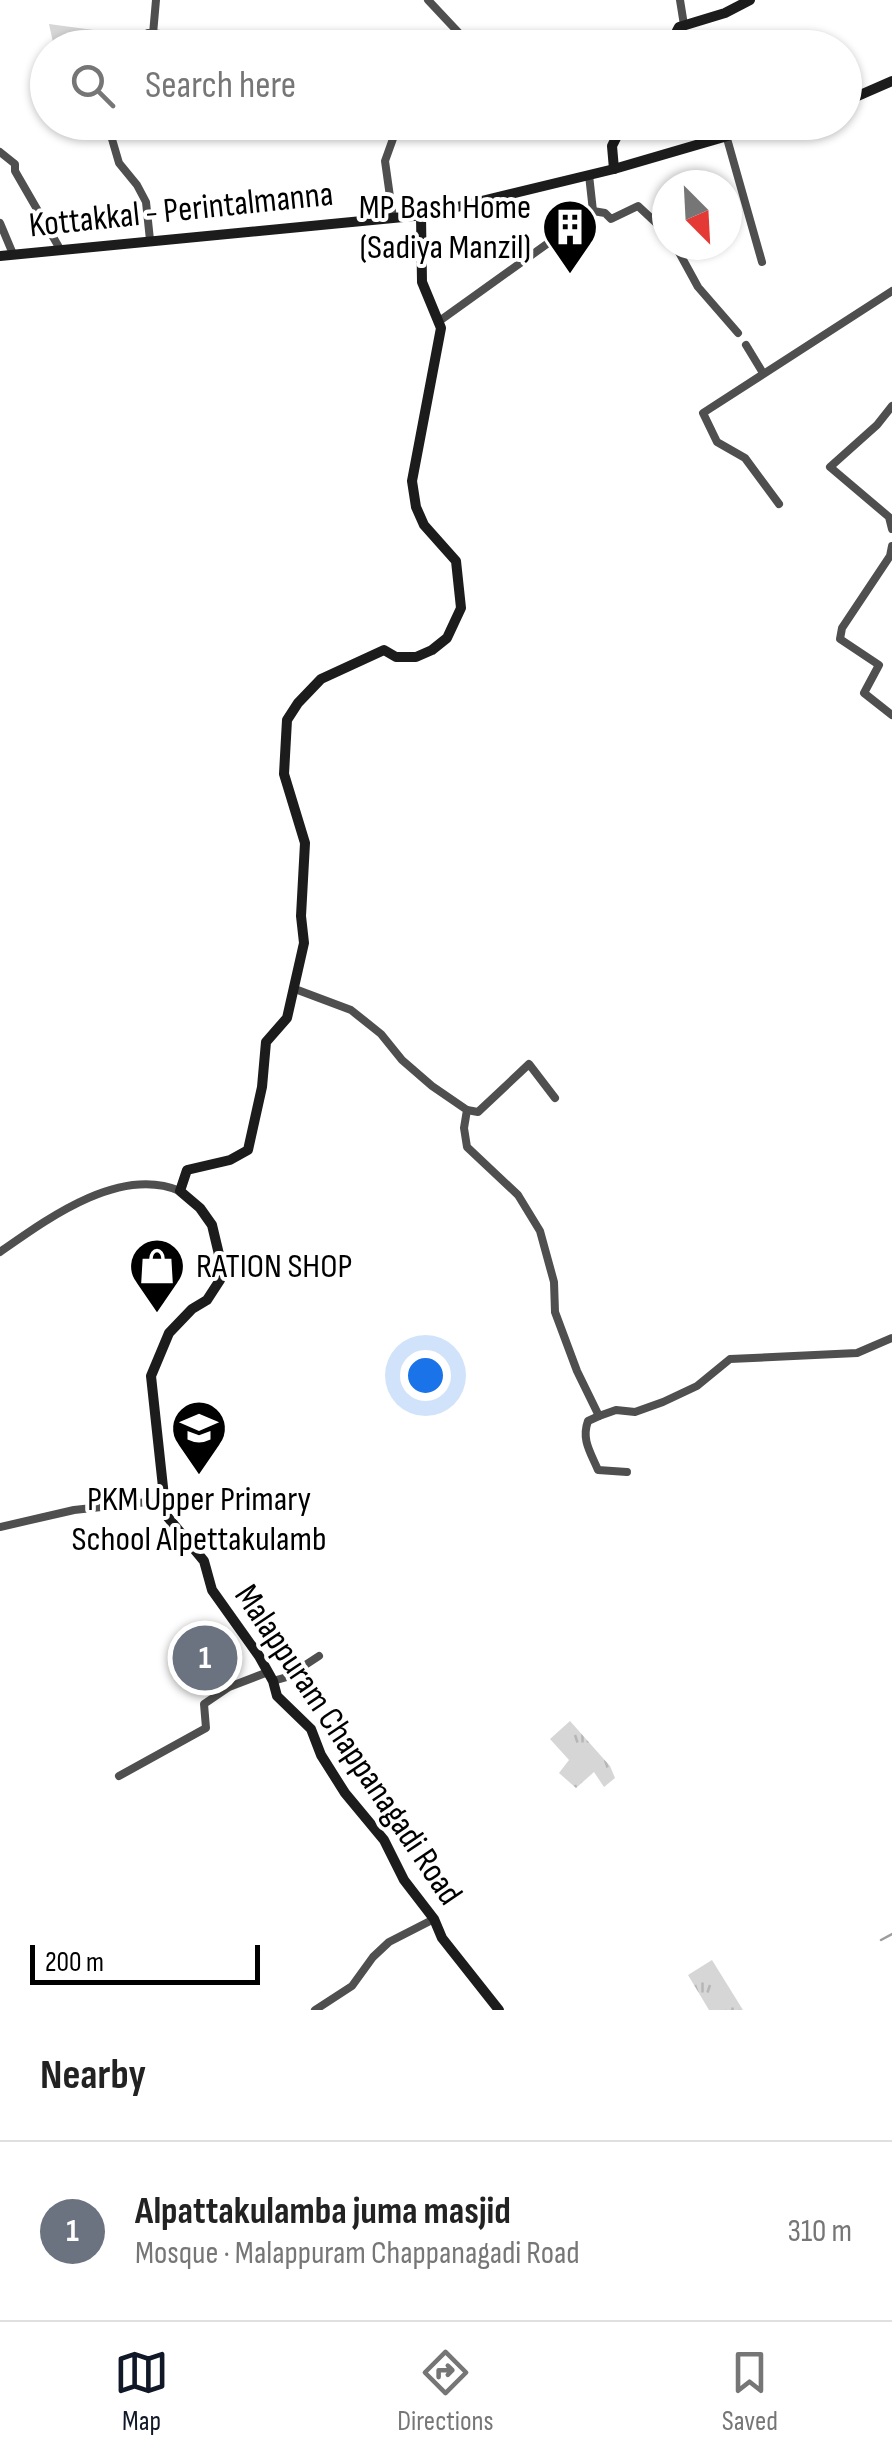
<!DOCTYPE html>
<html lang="en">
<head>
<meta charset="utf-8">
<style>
  body { margin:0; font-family:"Sofia Sans Condensed",sans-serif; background:#f2f2f2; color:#222 }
  .compass { position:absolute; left:652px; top:170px; width:90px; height:90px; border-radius:50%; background:#fff; box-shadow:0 2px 8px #0004; rotate:156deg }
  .scale { position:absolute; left:30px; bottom:25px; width:230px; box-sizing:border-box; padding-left:10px; border:5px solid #000; border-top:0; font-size:28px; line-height:35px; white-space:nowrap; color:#000; -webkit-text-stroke:8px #fff; paint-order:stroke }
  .you { position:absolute; left:425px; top:1375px; width:35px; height:35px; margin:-25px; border:8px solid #fff; border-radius:50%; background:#1a73e8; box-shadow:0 0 0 15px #1a73e833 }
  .badge { display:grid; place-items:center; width:65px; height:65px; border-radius:50%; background:#111827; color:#fff; font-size:32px; font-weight:700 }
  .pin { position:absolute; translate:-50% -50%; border:5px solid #fff; box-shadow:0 2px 10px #0006 }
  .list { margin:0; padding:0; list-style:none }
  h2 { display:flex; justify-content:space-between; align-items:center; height:130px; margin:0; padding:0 40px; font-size:42px }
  h2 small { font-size:32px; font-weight:400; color:#767676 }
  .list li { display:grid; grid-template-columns:65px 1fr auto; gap:30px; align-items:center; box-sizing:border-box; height:180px; padding:0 40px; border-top:2px solid #e0e0e0 }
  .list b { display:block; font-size:38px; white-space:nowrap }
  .list p { margin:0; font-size:32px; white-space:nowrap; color:#767676 }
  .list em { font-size:32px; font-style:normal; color:#767676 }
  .icon { flex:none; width:55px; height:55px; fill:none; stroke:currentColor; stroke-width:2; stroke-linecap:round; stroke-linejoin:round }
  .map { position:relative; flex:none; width:892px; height:2010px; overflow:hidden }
  .search { position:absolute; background:#fff; box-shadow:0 2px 8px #0004; left:30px; right:30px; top:30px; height:110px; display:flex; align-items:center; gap:25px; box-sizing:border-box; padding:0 35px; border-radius:55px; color:#767676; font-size:38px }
  .sheet { height:310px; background:#fff }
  nav { display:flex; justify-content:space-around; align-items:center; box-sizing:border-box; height:140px; border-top:2px solid #e0e0e0; background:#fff; font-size:28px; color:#767676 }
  nav a { display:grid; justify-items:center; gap:5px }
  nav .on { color:#111827 }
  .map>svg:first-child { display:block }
</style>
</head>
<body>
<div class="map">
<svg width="892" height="2010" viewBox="0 0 892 2010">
  <defs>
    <pattern id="grass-tufts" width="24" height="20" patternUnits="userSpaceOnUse" patternTransform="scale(2.5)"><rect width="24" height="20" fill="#d6d6d6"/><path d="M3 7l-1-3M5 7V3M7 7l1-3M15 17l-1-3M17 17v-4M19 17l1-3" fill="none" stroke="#b6b6b6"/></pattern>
  </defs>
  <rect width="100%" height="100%" fill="#fff"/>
  <!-- grass -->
  <g fill="url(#grass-tufts)">
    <polygon points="570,1721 610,1766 615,1778 604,1787 594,1772 576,1788 559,1773 569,1760 550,1739"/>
    <polygon points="712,1960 743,2010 709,2010 688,1975"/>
  </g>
  <!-- pitch -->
  <polygon fill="#d6d6d6" points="49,24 116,33 128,39 130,47 54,47"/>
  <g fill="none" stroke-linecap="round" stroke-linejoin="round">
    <!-- stream -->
    <polyline stroke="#9d9d9d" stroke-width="2.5" points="881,1940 892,1934"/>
    <!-- street -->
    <g stroke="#4f4f4f" stroke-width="8">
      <polyline points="428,0 473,48"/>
      <polyline points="680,0 684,25"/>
      <polyline points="153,34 156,0"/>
      <polyline points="144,48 148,33 222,39 263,48"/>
      <polyline points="565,48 572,43 581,48"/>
      <polyline points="107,122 119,163 137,185 146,202 150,240"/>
      <polyline points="726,135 762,262"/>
      <polyline points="0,152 15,164 15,171 60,249"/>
      <polyline points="593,211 605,213 611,219 638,206 667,233"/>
      <polyline points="393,218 385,161 399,122"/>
      <polyline points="0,223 13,254"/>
      <polyline points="675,245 698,287 738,333"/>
      <polyline points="438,322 593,211 589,175"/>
      <polyline points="746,345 763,373"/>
      <polyline points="892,406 877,425 830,467 889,517 892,529"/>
      <polyline points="779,504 745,458 717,442 703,413 892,291"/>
      <polyline points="892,546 890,556 842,628 840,639 879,665 864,693 892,715"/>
      <polyline points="295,989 351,1010 381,1034 402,1060 432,1086 467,1110 464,1128 467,1147 518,1195 540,1231 554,1282 555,1312 577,1371 599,1416 616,1410 635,1412 663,1402 697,1386 730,1359 857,1353 892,1338"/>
      <polyline points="467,1110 478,1112 529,1064 555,1098"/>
      <path d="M0,1252C47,1219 120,1165 180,1191"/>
      <path d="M599,1416L588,1421C581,1440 591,1453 598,1470L627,1472"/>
      <polyline points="0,1527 74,1510 156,1501 164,1503"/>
      <polyline points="273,1681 287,1677 319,1656"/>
      <polyline points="119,1776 206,1728 204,1704 229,1687 268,1672"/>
      <polyline points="315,2010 352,1986 373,1957 389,1942 434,1919"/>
    </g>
    <!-- secondary -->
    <g stroke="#1c1c1c" stroke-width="10">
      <polyline points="668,48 679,27 725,13 750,0"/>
      <polyline points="844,102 892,81"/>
      <polyline points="614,169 612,146 624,122"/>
      <polyline points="421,216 422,282 441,328 412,481 416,507 424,525 456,561 461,608 447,638 432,650 416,657 396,657 384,650 321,679 298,703 287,720 284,774 305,843 301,916 304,943 287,1018 266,1042 262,1087 248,1150 230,1160 187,1170 180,1191 200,1208 212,1225 222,1267 220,1280 207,1300 192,1309 169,1333 151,1376 166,1515 204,1561 212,1590 259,1656 273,1681 277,1696 311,1729 321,1755 345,1793 384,1840 404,1880 434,1919 442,1938 499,2010"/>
      <polyline points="0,256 424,215 614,169 775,122"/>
    </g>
  </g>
  <!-- icons -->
  <defs>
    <g id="building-pin" transform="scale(2.875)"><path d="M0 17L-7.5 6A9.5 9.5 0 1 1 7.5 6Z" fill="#000" stroke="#fff"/><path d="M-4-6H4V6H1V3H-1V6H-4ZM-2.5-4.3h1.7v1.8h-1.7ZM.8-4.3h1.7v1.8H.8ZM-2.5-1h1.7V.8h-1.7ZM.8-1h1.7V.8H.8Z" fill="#fff"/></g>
    <g id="shop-pin" transform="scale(2.875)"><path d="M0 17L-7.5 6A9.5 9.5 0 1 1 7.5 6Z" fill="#000" stroke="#fff"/><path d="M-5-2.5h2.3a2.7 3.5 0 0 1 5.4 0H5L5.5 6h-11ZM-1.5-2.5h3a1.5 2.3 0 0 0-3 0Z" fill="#fff"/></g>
    <g id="school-pin" transform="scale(2.875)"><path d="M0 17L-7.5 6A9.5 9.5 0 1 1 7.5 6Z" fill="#000" stroke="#fff"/><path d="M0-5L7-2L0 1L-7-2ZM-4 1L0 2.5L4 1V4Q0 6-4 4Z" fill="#fff"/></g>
  </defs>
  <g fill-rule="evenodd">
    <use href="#building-pin" x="570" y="227"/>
    <use href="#shop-pin" x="157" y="1266"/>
    <use href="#school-pin" x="199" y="1428"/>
  </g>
  <g text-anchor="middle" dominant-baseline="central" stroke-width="8" stroke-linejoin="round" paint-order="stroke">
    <!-- poi labels -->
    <g font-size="35" fill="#000" stroke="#fff" text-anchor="end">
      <text x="531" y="207">MP Bash Home<tspan x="531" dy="40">(Sadiya Manzil)</tspan></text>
      <text x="196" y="1266" text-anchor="start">RATION SHOP</text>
      <text x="199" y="1499" text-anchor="middle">PKM Upper Primary<tspan x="199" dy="40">School Alpettakulamb</tspan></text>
    </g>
    <!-- street labels -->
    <g font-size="35" fill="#000" stroke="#fff">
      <text transform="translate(181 210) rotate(-6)">Kottakkal - Perintalmanna</text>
      <text transform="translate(348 1745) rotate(56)">Malappuram Chappanagadi Road</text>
    </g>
  </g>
</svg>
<svg class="compass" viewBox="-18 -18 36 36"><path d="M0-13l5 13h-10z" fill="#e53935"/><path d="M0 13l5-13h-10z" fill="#767676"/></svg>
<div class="scale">200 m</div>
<div class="you"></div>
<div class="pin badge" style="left:205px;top:1658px;background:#6b7280">1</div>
<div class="search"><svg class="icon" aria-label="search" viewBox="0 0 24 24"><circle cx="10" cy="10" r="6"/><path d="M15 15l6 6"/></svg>Search here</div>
</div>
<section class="sheet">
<h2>Nearby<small></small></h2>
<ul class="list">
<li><span class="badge" style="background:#6b7280">1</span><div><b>Alpattakulamba juma masjid</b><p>Mosque · Malappuram Chappanagadi Road</p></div><em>310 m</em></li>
</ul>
</section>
<nav>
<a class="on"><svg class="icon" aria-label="map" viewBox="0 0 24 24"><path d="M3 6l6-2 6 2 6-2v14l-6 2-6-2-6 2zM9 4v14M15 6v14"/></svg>Map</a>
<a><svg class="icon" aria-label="directions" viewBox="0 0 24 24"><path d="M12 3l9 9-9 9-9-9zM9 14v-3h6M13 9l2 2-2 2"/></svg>Directions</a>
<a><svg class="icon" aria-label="saved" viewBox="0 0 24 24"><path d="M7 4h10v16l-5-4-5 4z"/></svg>Saved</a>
</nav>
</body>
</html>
